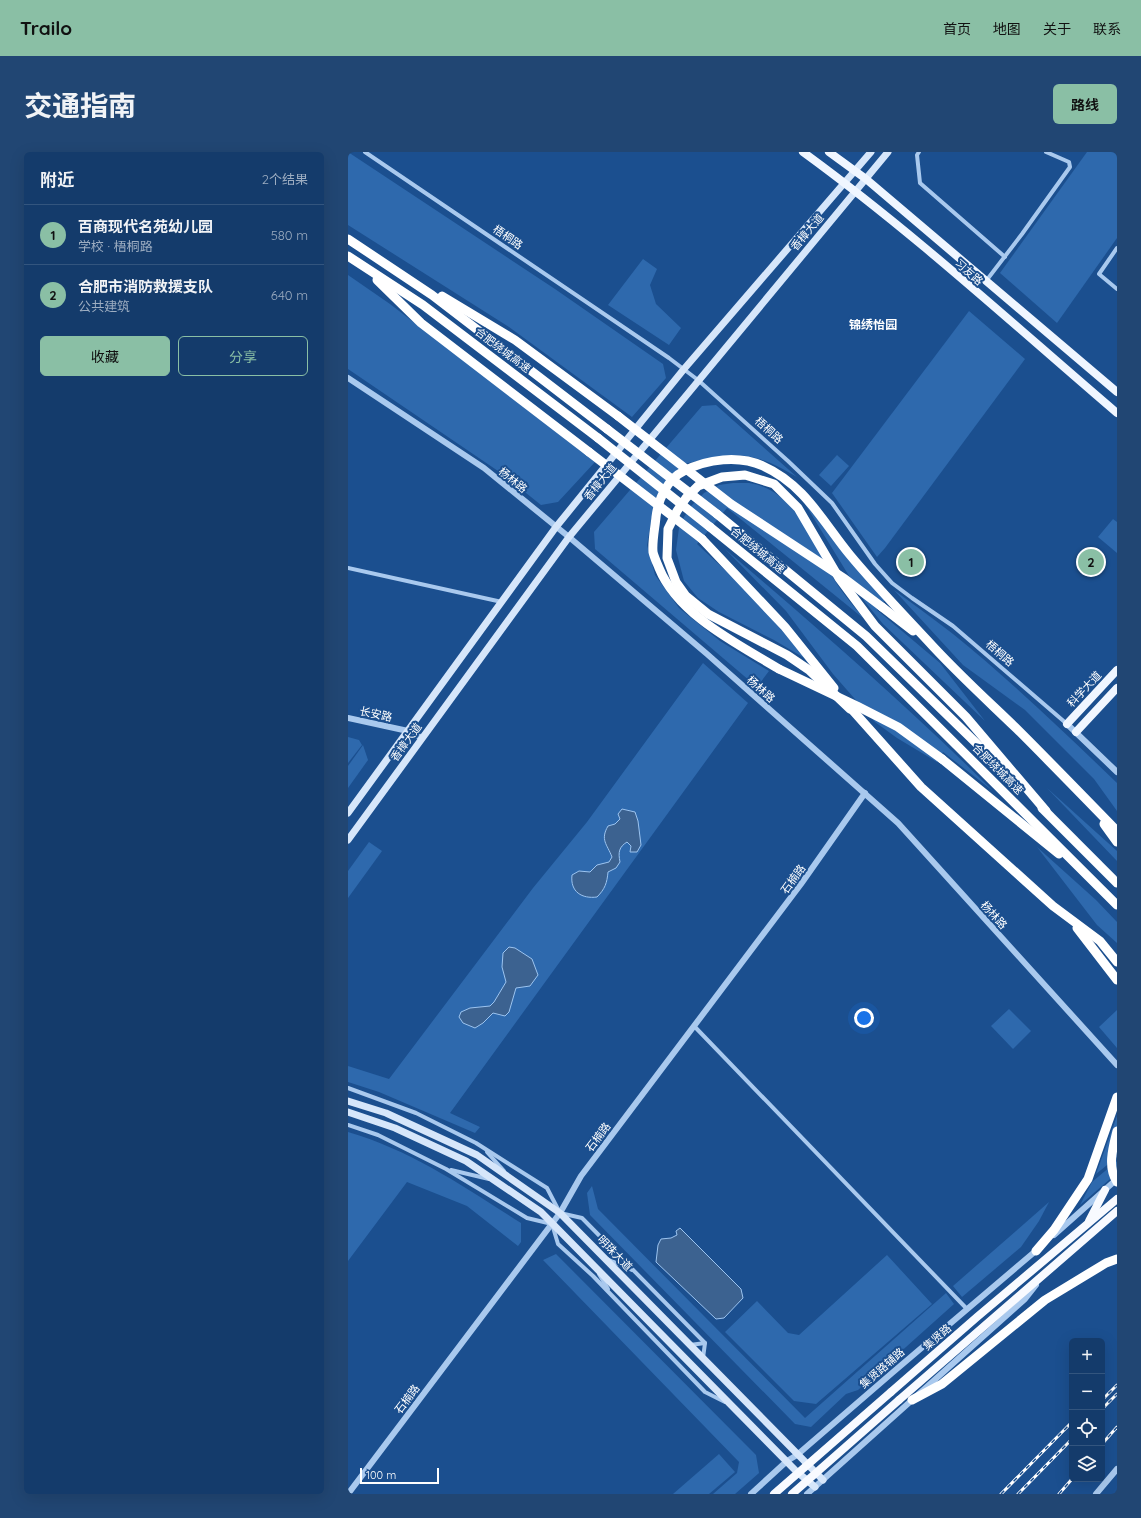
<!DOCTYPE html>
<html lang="zh">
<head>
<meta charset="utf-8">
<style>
  body { margin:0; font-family:Quicksand,"Noto Sans SC",sans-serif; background:#214673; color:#f1f3f6 }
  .controls { position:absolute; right:12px; bottom:12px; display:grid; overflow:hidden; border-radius:6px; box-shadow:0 4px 16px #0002 }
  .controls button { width:36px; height:36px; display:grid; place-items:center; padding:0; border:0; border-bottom:1px solid #33557e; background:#143b6b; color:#f1f3f6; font:20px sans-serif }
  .scale { position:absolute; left:12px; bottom:10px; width:79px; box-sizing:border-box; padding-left:4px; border:2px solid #fff; border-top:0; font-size:11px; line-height:14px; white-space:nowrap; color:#fff; -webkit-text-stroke:3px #1b4f8f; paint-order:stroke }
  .you { position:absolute; left:516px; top:866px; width:14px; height:14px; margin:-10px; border:3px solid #fff; border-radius:50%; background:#1a73e8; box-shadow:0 0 0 6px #1a73e833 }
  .badge { display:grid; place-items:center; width:26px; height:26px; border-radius:50%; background:#8abfa5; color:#111; font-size:13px; font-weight:700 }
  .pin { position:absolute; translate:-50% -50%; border:2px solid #fff; box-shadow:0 1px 4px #0006 }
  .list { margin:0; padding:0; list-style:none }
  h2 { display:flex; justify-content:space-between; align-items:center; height:52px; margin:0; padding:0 16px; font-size:17px }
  h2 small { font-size:13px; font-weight:400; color:#9dadc1 }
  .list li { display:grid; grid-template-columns:26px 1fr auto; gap:12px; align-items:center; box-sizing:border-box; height:60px; padding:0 16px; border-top:1px solid #33557e }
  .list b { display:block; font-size:15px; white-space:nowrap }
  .list p { margin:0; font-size:13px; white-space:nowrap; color:#9dadc1 }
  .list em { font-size:13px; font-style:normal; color:#9dadc1 }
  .actions { display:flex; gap:8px; padding:12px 16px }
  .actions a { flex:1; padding:9px 0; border:1px solid #8abfa5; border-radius:6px; text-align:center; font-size:14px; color:#8abfa5 }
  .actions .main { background:#8abfa5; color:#111 }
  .icon { flex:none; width:22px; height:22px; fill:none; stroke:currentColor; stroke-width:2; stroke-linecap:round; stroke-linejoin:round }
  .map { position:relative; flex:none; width:769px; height:1342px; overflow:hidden; border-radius:6px }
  header { display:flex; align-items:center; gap:24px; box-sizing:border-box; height:56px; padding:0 20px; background:#8abfa5; color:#111 }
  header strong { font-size:19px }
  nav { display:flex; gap:22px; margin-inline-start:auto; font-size:14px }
  .intro { display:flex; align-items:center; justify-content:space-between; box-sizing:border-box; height:96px; padding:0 24px }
  h1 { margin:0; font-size:28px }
  .button { padding:10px 18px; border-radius:6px; background:#8abfa5; color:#111; font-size:14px; font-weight:700 }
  main { display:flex; gap:24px; padding:0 24px }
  aside { flex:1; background:#143b6b; border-radius:6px; box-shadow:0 4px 16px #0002 }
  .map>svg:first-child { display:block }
</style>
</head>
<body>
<header>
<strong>Trailo</strong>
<nav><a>首页</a><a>地图</a><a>关于</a><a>联系</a></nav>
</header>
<div class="intro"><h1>交通指南</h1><a class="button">路线</a></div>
<main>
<aside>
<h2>附近<small>2个结果</small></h2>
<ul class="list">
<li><span class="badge">1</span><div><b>百商现代名苑幼儿园</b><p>学校 · 梧桐路</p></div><em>580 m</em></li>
<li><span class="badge">2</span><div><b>合肥市消防救援支队</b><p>公共建筑</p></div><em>640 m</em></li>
</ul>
<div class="actions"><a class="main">收藏</a><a>分享</a></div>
</aside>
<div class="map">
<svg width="769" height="1342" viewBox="0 0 769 1342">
  <rect width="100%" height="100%" fill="#1b4f8f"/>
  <!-- green -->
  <g fill="#2e69ad">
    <polygon points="0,0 207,137 315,212 318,226 284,265 161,175 0,73"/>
    <polygon points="739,0 769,0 769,86 709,171 652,121"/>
    <polygon points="295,107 309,117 302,133 308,152 333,176 321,193 260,153"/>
    <polygon points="0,123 42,152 247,310 210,350 193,353 153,321 0,217"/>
    <polygon points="621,159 677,207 537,396 529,405 484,341"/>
    <path d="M368,253L449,325C433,316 416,306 397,304C377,302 355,308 336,312L305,359L299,393L307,423L331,456L372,489L421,519L409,535L247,397L246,380L354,254Z"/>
    <polygon points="489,303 501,314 483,334 471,323"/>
    <path d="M385,331C390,331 396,331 401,331C447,337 467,393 487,429C495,442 506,454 515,466L379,356L349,392L405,444L458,507L426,488L371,460L350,446L336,429L328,398L331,376L336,365L344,353L356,341L371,333Z"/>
    <polygon points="457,352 537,448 529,458 592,511 637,569 535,472 517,450"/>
    <polygon points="765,367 769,370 769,401 750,385"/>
    <path d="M377,397C468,475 560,554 645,639L595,600L589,610L549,586L527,570L485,522L438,459Z"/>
    <path d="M546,438C566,453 586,467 605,482C662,528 716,580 769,631V659L746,627L677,558L615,513Z"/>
    <polygon points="355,511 400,551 102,961 132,975 127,981 31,940 0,930 0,914 41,927 185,736 239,670"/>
    <polygon points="0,585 11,588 14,593 0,611"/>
    <polygon points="15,593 20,608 0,636 0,614"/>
    <polygon points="699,636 769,699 769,709"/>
    <polygon points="21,690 34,699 0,746 0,719"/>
    <polygon points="689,695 748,748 769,770 769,791 749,773"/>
    <polygon points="661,857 683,879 665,897 643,874"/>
    <polygon points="769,858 769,896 751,875"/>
    <polygon points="769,964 769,1005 748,1022"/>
    <path d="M0,980C65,999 116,1035 173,1071V1090L170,1094L119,1054L59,1030L0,1109Z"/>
    <polygon points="769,1009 769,1021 732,1053 744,1030"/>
    <polygon points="244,1034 250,1057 457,1266 598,1141 606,1152 510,1238 498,1242 463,1275 447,1272 242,1063 239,1041"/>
    <polygon points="701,1050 691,1069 673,1095 614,1145 605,1134"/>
    <polygon points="208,1102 408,1303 411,1321 387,1342 365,1342 389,1321 391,1310 195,1108"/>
    <polygon points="539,1103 584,1152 468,1252 446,1249 377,1180 409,1149 440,1181 451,1183"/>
    <polygon points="371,1302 387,1320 361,1342 325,1342"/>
  </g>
  <!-- water -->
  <g fill="#3c6290" stroke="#9cc4f0">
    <path d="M274,657L287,660L290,669L293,693L289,700H282L283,694L279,690C271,695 270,700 272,710L268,716L260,720C259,731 257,737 249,745C234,747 222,740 224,723L231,719L242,720L249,713L261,710L264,705C259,692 252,688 260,674L267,672L272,667L270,662Z"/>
    <polygon points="161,795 167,796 184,807 190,823 182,834 168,836 161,860 157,864 145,861 135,871 127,876 115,871 111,865 113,860 122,856 142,854 146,850 158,830 154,815 155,801"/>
    <polygon points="332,1076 393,1137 395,1146 376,1166 368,1167 308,1110 310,1093 313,1087 323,1086 329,1083 328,1079"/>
  </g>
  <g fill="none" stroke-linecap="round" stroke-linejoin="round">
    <!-- minor -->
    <g stroke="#a9c9ee" stroke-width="4">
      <polyline points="17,0 321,206 350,228 440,309 484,351 527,412 544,431 564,446 605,474 719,572"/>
      <polyline points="571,0 569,3 572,31 657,105"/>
      <polyline points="769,96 751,122 769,137"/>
      <polyline points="638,129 674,82 722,15 721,10 698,0"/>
      <polyline points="0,416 154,450"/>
      <polyline points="347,875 619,1157"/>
      <polyline points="0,936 68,961 128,991 199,1036 212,1061 234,1066 357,1191 355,1206"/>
      <polyline points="0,973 30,983 98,1017 179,1066 204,1072 210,1092 245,1124 357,1240 377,1250"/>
      <polyline points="139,1000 156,1019"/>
      <polyline points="103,1018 141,1027"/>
      <polyline points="259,1107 284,1118"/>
      <polyline points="251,1122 260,1137"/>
      <polyline points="342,1193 357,1191"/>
    </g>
    <!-- tertiary -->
    <g stroke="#a9c9ee" stroke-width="6">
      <polyline points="0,226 136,316 221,385 359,502 550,671 769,913"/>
      <polyline points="0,566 60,579 74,586"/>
      <polyline points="719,572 769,620"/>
      <polyline points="706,1083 769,1027"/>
      <polyline points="0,1342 212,1061 233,1024 453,732 517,641"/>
      <polyline points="403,1342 439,1309 449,1303 544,1221 690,1097"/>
      <polyline points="459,1342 677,1147 688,1133"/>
      <polyline points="748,1342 769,1317"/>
    </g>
    <!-- secondary -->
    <g stroke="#d6e6fa" stroke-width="7">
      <polyline points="0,661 208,375 336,217 523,0"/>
      <polyline points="0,688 221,385 540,0"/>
      <polyline points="0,949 38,961 129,1003 212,1061 475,1328"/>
      <polyline points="0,960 47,976 118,1009 193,1060 448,1319 467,1335"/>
    </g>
    <!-- primary -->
    <g stroke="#f0f6ff" stroke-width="8">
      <path d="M455,0C565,80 666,173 769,261"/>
      <polyline points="481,0 518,27 769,240"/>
      <polyline points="719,572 769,518"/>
      <polyline points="728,580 769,536"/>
    </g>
    <!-- trunk -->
    <g stroke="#f8faff" stroke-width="8">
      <polyline points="741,1069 757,1038"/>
      <polyline points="543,1240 629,1165 769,1047"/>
      <polyline points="551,1248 769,1059"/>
    </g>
    <!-- motorway -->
    <g stroke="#fff" stroke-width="9">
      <polyline points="0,87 84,143 259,277"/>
      <polyline points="0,104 75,153 250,286"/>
      <polyline points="29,128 73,171 241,300"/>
      <polyline points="94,144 167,188 270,264"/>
      <polyline points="369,362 518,484 659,621"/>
      <polyline points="362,375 509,494 769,753"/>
      <polyline points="354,387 437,475 486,536"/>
      <polyline points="534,455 565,479"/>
      <path d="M431,517C390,492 330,463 311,416C309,411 306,405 305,400C304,389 307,376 308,365C310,348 319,327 336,319C359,307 391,303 415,314C456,332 475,370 502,403C526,432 554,461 580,489C608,520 639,548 669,577C703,611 736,645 769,679"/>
      <polyline points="499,552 573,635 705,754 752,789 769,810"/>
      <polyline points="502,557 461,518 439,503 360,462 338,444 328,430 319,406 320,377 329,359 338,346 350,334 374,325 397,323 426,332 450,356 491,426 527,474 618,565 698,659"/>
      <polyline points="594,607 711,702"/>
      <polyline points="694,656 769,731"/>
      <polyline points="756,672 769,690"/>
      <polyline points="729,776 769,828"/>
      <polyline points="688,1099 706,1078 740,1027 769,945"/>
      <polyline points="564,1248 594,1232 697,1148 758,1111 769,1107"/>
    </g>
    <!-- rail casing -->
    <g stroke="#fff" stroke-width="3">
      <g id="rail">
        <polyline points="754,1248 769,1233"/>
        <polyline points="754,1257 769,1242"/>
        <polyline points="754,1292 769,1275"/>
        <polyline points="653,1342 724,1270"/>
        <polyline points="670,1342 724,1287"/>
        <polyline points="711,1342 724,1327"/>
      </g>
    </g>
    <!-- rail -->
    <use href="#rail" stroke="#1b4f8f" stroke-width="1.5" stroke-dasharray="4.5" stroke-linecap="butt"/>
    <!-- trunk-bridge -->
    <g stroke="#f8faff" stroke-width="8">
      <polyline points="426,1342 543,1240"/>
      <polyline points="444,1342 551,1248"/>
    </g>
    <!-- motorway-bridge -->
    <g stroke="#fff" stroke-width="9">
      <polyline points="270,264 383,352 497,427 534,455"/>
      <polyline points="259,277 369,362"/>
      <polyline points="250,286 362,375"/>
      <polyline points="241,300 354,387"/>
      <polyline points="431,517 509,554 550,575 594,607"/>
      <path d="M769,979C765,995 759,1015 769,1030"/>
    </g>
  </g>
  <g text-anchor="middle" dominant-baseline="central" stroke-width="4" stroke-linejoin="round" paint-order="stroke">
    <!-- street labels -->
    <g font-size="11" fill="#fff" stroke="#1b4f8f">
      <text transform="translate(459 80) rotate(-50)">香樟大道</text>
      <text transform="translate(160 85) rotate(34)">梧桐路</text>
      <text transform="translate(621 120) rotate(41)">习友路</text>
      <text transform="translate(155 198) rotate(37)">合肥绕城高速</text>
      <text transform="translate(421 278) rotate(42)">梧桐路</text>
      <text transform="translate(165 328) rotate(39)">杨林路</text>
      <text transform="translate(252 330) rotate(-51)">香樟大道</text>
      <text transform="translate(410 398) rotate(39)">合肥绕城高速</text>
      <text transform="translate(652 501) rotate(41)">梧桐路</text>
      <text transform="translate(413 537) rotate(42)">杨林路</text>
      <text transform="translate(736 537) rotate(-47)">科学大道</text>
      <text transform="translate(28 562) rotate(12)">长安路</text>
      <text transform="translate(58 590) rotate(-54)">香樟大道</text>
      <text transform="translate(650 617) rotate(45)">合肥绕城高速</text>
      <text transform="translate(445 727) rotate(-54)">石楠路</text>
      <text transform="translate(646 763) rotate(48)">杨林路</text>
      <text transform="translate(250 985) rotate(-53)">石楠路</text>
      <text transform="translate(267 1101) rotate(46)">明珠大道</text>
      <text transform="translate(589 1185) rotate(-41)">集贤路</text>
      <text transform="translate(534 1216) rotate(-41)">集贤路辅路</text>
      <text transform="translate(59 1247) rotate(-53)">石楠路</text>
    </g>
    <!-- neighbourhood labels -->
    <g font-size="12" font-weight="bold" fill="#fff" stroke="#1b4f8f">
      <text x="525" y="172">锦绣怡园</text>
    </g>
  </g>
</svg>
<div class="controls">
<button>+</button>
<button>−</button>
<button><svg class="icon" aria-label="locate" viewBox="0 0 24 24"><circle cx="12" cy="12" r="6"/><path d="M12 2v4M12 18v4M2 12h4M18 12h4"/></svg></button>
<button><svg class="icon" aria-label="layers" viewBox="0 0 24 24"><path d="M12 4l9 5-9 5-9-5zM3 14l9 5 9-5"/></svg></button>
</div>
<div class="scale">100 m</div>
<div class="you"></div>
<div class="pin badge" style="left:563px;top:410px">1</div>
<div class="pin badge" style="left:743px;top:410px">2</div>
</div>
</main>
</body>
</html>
